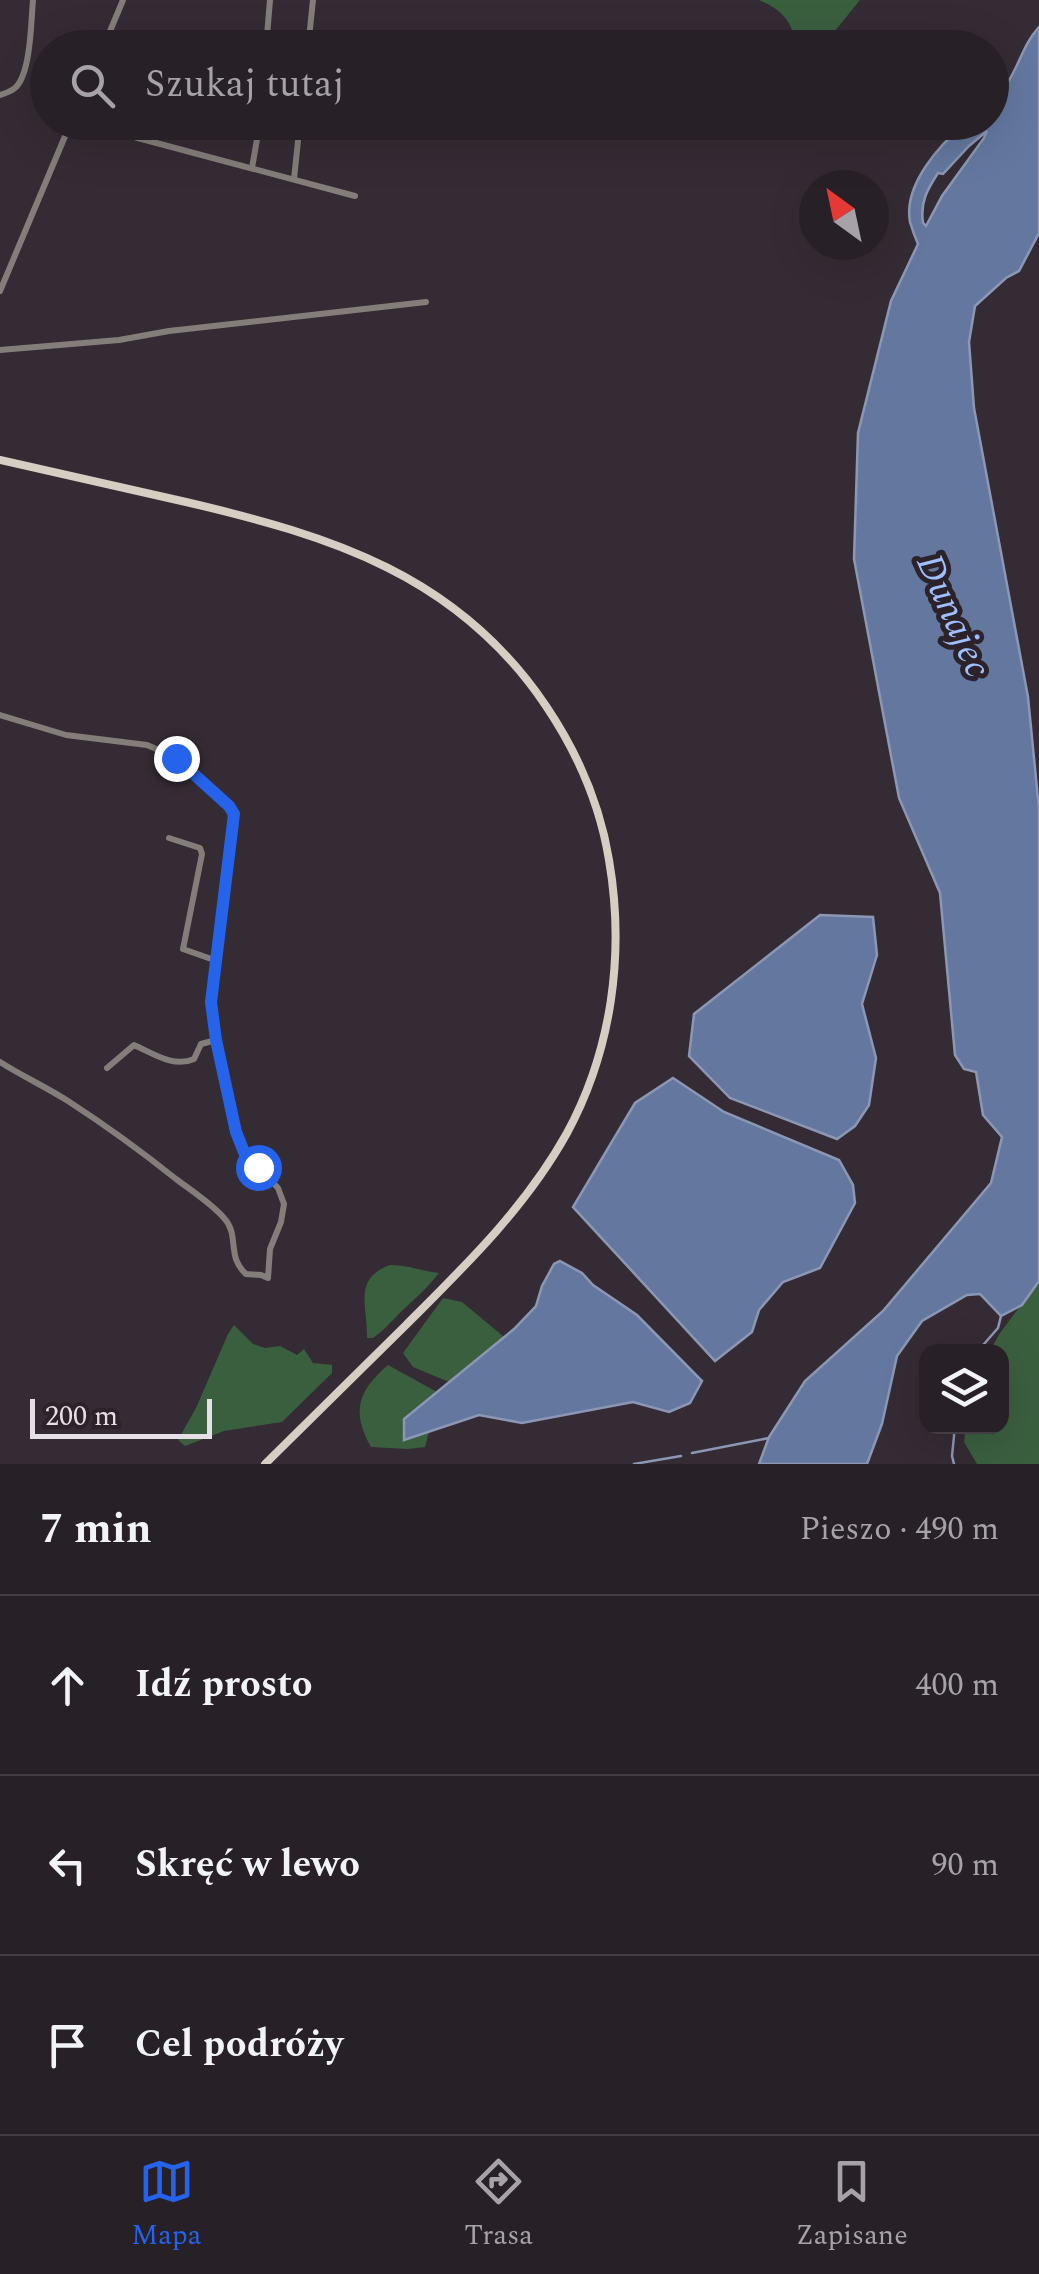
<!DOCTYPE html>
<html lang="pl">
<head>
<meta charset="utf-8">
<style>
  body { margin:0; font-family:Spectral,serif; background:#30282f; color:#f1f3f6 }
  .controls { position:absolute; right:30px; bottom:30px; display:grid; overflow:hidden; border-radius:20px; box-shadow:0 10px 40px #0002 }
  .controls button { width:90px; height:90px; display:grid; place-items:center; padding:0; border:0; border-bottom:2px solid #443e44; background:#282027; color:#f1f3f6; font:50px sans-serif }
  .compass { position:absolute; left:799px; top:170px; width:90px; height:90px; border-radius:50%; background:#282027; box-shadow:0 10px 40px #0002; rotate:327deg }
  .scale { position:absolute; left:30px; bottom:25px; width:182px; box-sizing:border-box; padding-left:10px; border:5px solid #e6dfe5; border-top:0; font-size:28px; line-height:35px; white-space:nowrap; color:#e6dfe5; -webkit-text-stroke:8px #2b222a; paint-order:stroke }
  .stop { position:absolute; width:30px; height:30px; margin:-22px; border:8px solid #2563eb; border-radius:50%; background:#fff }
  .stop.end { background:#2563eb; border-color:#fff; box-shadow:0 2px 10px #0008 }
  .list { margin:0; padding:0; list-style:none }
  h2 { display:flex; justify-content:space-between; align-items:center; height:130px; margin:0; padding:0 40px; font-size:42px }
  h2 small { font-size:32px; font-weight:400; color:#a5a3a7 }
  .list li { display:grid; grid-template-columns:65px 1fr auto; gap:30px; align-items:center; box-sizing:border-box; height:180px; padding:0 40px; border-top:2px solid #443e44 }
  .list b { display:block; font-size:38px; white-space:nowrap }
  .list em { font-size:32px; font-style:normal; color:#a5a3a7 }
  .icon { flex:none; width:55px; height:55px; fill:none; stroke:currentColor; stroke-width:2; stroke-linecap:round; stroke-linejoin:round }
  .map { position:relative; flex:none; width:1039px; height:1464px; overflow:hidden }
  .search { position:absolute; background:#282027; box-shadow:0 10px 40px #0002; left:30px; right:30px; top:30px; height:110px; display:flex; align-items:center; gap:25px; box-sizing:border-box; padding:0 35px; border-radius:55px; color:#a5a3a7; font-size:38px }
  .sheet { height:670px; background:#282027 }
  nav { display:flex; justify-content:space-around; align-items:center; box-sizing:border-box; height:140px; border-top:2px solid #443e44; background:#282027; font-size:28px; color:#a5a3a7 }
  nav a { display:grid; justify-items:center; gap:5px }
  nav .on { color:#2563eb }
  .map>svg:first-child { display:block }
</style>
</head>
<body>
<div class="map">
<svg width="1039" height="1464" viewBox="0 0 1039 1464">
  <rect width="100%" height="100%" fill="#352b34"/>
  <!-- forest -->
  <g fill="#3a5f3f">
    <path d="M759,0H860L822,47L798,48C791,21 784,11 759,0Z"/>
    <path d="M390,1265C407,1265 422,1271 439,1273C428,1287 417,1297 404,1309C393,1319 385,1330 373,1338H367C368,1307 352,1279 390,1265Z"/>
    <polygon points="1039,1281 1039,1464 977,1464 964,1442 966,1427 1002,1426 1002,1352 990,1351 1000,1333"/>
    <polygon points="443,1298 462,1302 504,1337 449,1382 413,1367 403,1353"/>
    <polygon points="234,1325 253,1344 265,1348 280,1346 297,1355 304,1349 313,1363 332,1365 332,1373 282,1422 224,1431 185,1446 178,1440 196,1408 228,1334"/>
    <path d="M388,1365L437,1392L404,1419L405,1440L429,1432L425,1447L408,1449L371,1447C351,1411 358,1391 388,1365Z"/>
  </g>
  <!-- water -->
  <g fill="#64789f" stroke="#8b97b4" stroke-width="2.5" fill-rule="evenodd">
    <path d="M1039,27V233L1019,271L1006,278L975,306L969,342L974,408L1028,697L1039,809V1281L1022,1305L1001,1316L980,1294L967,1295L922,1321L897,1356L882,1424L867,1464H759L769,1437L805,1381L883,1311L991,1183L1002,1137L983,1115L976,1072L964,1069L955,1055L940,893L899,798L854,559L858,433L891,301L918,244C915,237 912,229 910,222C903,185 940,144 966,123L992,122V100C1019,77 1018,50 1039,27ZM987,131L984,138L942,196L926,226L923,223C920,202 927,190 938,173L943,174L969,146Z"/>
    <polygon points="820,915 873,917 877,955 862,1004 876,1058 869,1105 855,1126 837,1139 730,1098 689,1056 694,1014"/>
    <polygon points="673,1078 724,1112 839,1160 853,1185 855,1203 820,1268 783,1282 759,1310 752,1332 715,1361 573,1207 635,1103"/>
    <polygon points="560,1261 582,1273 593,1285 637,1315 702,1381 690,1403 669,1412 633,1402 522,1423 479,1415 404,1440 404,1419 514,1329 536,1306 542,1286 554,1264"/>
  </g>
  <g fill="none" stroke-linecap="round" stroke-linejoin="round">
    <!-- stream -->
    <g stroke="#8b97b4" stroke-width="2.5">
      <polyline points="977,1352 998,1328 1001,1316"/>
      <polyline points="692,1453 769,1438"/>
      <polyline points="634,1464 681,1456"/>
      <polyline points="954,1464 952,1456 955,1426"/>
    </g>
    <!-- minor -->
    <g stroke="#837e79" stroke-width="6">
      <polyline points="103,48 123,0"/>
      <polyline points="266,48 270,0"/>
      <polyline points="308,48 313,0"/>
      <path d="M0,95C6,93 10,92 15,88C31,74 31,21 33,0"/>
      <polyline points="78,122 355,196"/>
      <polyline points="252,168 260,122"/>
      <polyline points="294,179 300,122"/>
      <polyline points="0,291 71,122"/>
      <polyline points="0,350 119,340 169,331 426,302"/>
      <path d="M0,715L66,735L147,745L175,757L229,806L234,814L211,1002L216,1040L236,1132L244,1152L278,1188L284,1204L281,1222L270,1249L268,1278L261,1275L246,1274C226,1256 240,1235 224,1218C211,1203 192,1191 176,1179C141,1151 105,1125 68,1101C46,1087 22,1076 0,1062"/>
      <polyline points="169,838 200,848 202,854 183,949 217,961"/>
      <path d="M107,1068L134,1045C154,1054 174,1068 194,1059L201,1044L216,1040"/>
    </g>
    <!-- major -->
    <path stroke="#d7cec3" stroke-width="8" d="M0,460C62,474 124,488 186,502C331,536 458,575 546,706C577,752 600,805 609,860C625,953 612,1050 567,1133C526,1207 465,1266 406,1325C359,1371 312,1418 265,1464"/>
  </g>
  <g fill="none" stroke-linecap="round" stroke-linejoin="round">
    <!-- route -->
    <polyline stroke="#2563eb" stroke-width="12" points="176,758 229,806 234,814 211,1002 216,1040 236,1132 244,1152 258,1167"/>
  </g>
  <g text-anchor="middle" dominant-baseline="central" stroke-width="10" stroke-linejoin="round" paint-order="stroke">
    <!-- water labels -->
    <g font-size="38" font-style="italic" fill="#9fbffe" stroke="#2b222a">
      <text transform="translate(953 616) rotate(66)">Dunajec</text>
    </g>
  </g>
</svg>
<div class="controls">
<button><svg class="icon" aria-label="layers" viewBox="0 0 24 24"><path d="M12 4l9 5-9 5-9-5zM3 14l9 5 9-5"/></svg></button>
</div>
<svg class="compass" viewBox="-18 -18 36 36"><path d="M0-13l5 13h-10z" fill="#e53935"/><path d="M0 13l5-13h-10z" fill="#a5a3a7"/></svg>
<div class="scale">200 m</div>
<div class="stop" style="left:258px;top:1167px"></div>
<div class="stop end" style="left:176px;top:758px"></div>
<div class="search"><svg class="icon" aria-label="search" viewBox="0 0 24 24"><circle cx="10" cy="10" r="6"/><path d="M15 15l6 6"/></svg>Szukaj tutaj</div>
</div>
<section class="sheet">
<h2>7 min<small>Pieszo · 490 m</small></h2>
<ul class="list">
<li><svg class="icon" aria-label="ahead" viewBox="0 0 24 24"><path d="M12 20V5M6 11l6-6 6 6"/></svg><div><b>Idź prosto</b></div><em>400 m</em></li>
<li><svg class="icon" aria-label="left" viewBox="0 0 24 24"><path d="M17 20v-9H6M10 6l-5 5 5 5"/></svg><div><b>Skręć w lewo</b></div><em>90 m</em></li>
<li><svg class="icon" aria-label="arrive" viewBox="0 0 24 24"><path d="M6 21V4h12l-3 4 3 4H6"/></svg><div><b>Cel podróży</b></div></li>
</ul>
</section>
<nav>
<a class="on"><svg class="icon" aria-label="map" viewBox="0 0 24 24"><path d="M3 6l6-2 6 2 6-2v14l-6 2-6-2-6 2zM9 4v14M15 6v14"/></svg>Mapa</a>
<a><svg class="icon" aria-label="directions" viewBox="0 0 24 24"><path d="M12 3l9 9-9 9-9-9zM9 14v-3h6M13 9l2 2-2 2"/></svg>Trasa</a>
<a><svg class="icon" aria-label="saved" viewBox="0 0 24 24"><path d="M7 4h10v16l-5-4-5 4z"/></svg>Zapisane</a>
</nav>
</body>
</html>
